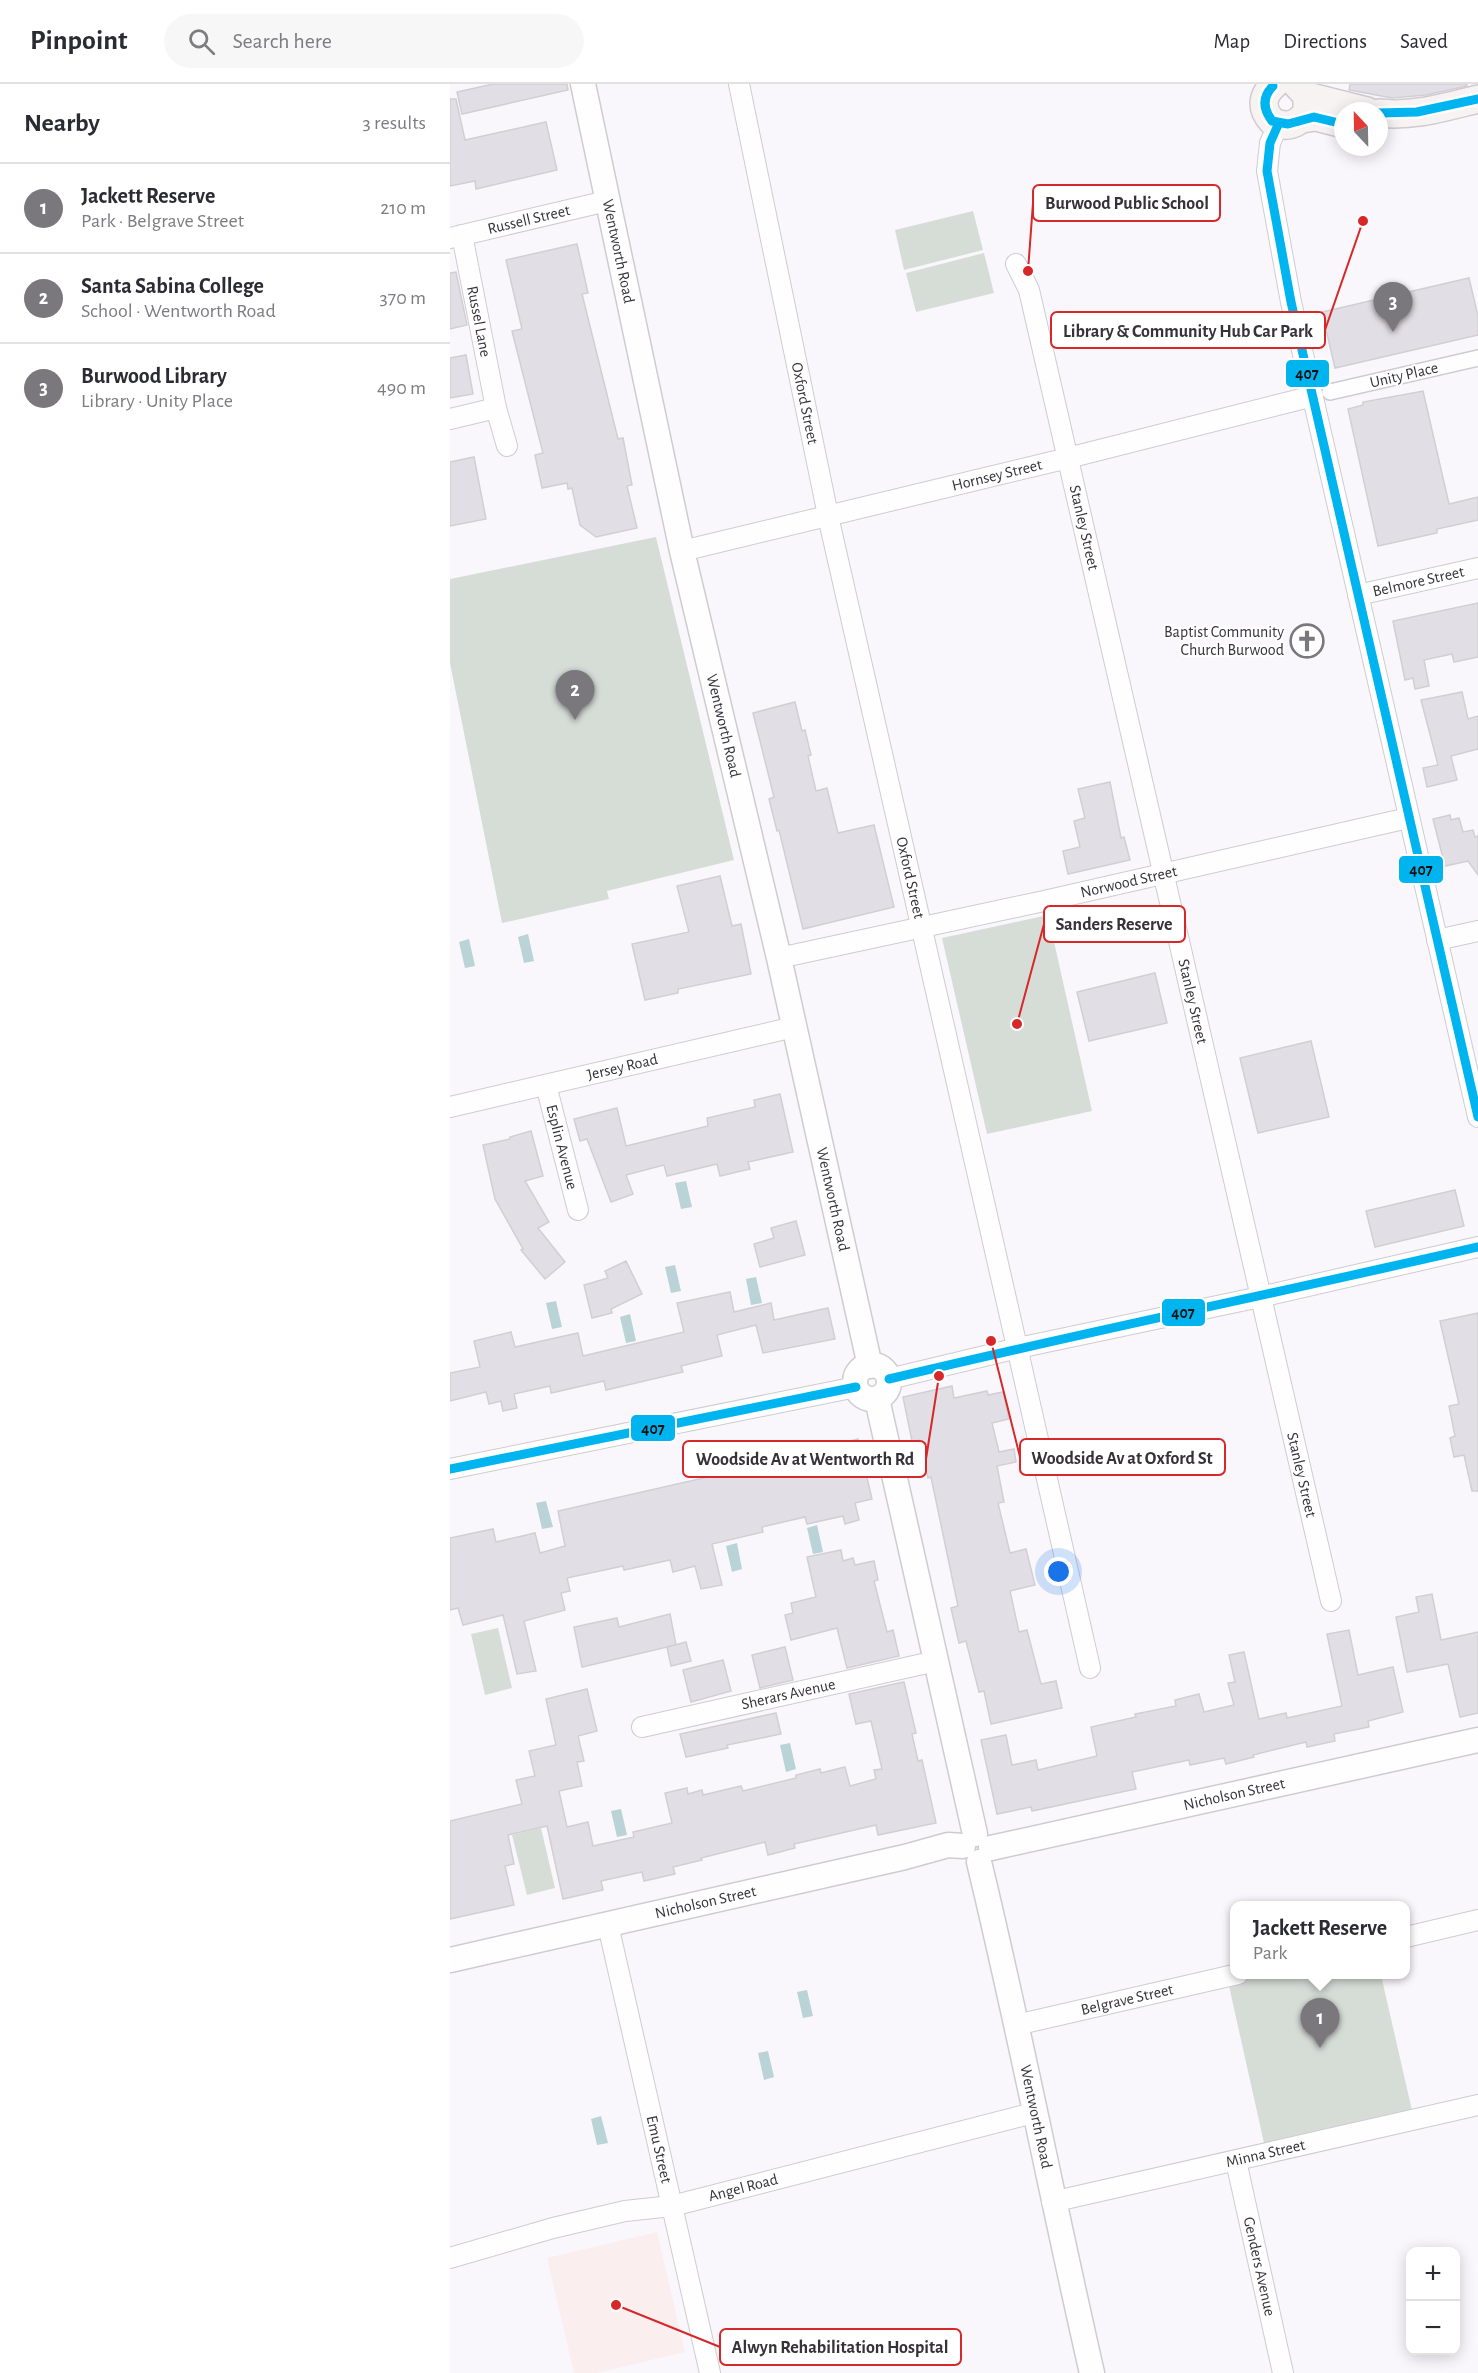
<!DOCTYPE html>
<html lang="en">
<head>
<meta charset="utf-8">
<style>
  body { margin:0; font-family:"Alegreya Sans",sans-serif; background:#f7f7f7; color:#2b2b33 }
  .controls { position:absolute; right:18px; bottom:18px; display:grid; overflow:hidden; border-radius:12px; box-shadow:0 3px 15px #0003 }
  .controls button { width:54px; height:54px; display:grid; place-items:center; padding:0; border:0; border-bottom:2px solid #e1e1e2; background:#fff; color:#2b2b33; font:30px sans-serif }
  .compass { position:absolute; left:884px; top:18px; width:54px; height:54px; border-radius:50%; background:#fff; box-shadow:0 3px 15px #0003; rotate:338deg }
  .you { position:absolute; left:609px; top:1488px; width:21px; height:21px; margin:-15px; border:4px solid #fff; border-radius:50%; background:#1a73e8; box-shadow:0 0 0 9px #1a73e833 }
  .badge { display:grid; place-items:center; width:39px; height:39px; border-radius:50%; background:#7a777d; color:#fff; font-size:20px; font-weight:700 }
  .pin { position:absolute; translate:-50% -50px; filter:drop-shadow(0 2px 3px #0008) }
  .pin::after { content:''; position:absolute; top:32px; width:21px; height:18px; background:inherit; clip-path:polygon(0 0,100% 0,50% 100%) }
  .popup { position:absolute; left:780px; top:1817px; width:180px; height:78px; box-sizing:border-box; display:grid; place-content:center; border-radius:12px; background:#fff; filter:drop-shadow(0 2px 4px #0005); font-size:20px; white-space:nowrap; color:#7c7c81 }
  .popup b { font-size:22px; color:#2b2b33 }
  .popup::after { content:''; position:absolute; left:50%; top:100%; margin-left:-12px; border:12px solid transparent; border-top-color:#fff }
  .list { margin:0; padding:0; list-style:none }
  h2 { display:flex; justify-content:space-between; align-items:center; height:78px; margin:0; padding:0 24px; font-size:26px }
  h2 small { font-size:20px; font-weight:400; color:#7c7c81 }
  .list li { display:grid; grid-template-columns:39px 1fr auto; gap:18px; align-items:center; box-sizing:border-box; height:90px; padding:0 24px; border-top:2px solid #e1e1e2 }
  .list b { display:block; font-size:22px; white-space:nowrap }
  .list p { margin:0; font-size:20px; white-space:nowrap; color:#7c7c81 }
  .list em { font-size:20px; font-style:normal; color:#7c7c81 }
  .icon { flex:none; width:33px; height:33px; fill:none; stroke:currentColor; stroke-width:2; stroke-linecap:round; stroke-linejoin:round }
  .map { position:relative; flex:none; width:1028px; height:2289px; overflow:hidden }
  header { display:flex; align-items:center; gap:36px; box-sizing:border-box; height:84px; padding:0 30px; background:#fff; border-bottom:2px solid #e1e1e2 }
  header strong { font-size:28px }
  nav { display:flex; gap:33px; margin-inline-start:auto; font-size:21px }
  .search { width:420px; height:54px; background:#f7f7f7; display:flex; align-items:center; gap:15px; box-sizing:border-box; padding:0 21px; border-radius:33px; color:#7c7c81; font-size:22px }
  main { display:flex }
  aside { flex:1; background:#fff }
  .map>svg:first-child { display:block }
</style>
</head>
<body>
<header>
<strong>Pinpoint</strong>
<div class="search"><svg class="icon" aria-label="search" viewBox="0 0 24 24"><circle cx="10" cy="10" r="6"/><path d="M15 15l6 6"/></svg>Search here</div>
<nav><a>Map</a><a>Directions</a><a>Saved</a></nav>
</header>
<main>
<aside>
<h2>Nearby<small>3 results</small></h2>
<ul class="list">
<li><span class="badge">1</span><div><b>Jackett Reserve</b><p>Park · Belgrave Street</p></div><em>210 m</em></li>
<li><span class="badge">2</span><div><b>Santa Sabina College</b><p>School · Wentworth Road</p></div><em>370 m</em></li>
<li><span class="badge">3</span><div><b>Burwood Library</b><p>Library · Unity Place</p></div><em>490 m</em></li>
</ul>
</aside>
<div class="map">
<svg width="1028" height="2289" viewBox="0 0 1028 2289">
  <rect width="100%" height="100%" fill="#f9f7fc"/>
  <!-- medical -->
  <polygon fill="#fbeeef" points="207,2148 235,2268 147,2289 124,2289 97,2174"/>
  <!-- green -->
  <g fill="#d6ddd7">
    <polygon points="523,127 533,166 454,186 445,146"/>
    <polygon points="534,169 544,209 466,228 456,189"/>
    <polygon points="206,453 284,776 157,807 159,815 52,839 0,579 0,495"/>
    <polygon points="598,831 642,1027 537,1050 492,854"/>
    <polygon points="48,1544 62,1604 35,1611 21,1550"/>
    <polygon points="91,1744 105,1804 77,1811 62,1751"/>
    <polygon points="788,1890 931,1891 964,2035 816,2068 777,1893"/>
  </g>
  <!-- water -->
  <g fill="#b9d3d6">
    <polygon points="78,850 84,877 74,879 68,853"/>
    <polygon points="19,855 25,882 15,884 9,858"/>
    <polygon points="236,1097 242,1123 231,1125 225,1099"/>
    <polygon points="225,1181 231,1207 221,1209 215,1183"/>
    <polygon points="306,1193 312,1219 301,1221 296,1195"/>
    <polygon points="106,1217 112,1243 102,1245 96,1219"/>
    <polygon points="180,1230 186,1257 176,1259 170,1233"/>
    <polygon points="96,1417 103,1443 92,1445 86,1419"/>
    <polygon points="367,1441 373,1468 363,1470 357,1444"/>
    <polygon points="287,1459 292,1485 282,1488 276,1462"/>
    <polygon points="340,1659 346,1685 336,1688 330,1661"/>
    <polygon points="171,1725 177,1751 167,1753 161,1727"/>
    <polygon points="357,1906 363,1932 353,1934 347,1908"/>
    <polygon points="318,1967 324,1993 314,1996 308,1969"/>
    <polygon points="151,2032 158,2059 147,2061 141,2035"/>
  </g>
  <!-- building -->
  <g fill="#e2dee5" stroke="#d2cfd4" stroke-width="1.5">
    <polygon points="43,0 117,0 118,6 12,30 7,8"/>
    <polygon points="900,0 1017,0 1017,2 976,11 942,14 899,6"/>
    <polygon points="0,15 6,15 15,56 96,38 107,86 26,105 25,97 0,102"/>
    <polygon points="127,160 138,209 132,210 168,355 173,354 182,401 177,402 187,444 146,453 130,441 122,404 118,405 117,399 92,404 85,371 93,369 62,247 72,245 56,176"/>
    <polygon points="6,188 17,241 0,245 0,189"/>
    <polygon points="1019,194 1028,232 1028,251 885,284 872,228"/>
    <polygon points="16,271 23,310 0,314 0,274"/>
    <polygon points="973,307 999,420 1028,413 1028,436 987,445 987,449 928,462 898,325 913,321 913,318"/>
    <polygon points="24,373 36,435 0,442 0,378"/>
    <polygon points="1028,519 1028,573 1004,578 1002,570 974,576 979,602 965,605 963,594 955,596 943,537"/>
    <polygon points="1012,608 1018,635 1028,632 1028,665 1001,672 1007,696 977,703 973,684 988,681 971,616"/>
    <polygon points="345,618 352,647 355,646 361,671 358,672 366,707 377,704 388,749 424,741 444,823 353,845 329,746 327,747 319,715 324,713 303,629"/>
    <polygon points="660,698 671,754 674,753 680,776 618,790 613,767 630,763 624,737 635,734 628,705"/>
    <polygon points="1000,731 1001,736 1009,734 1013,748 1023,746 1025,753 1028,752 1028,791 1018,777 995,782 983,735"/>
    <polygon points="270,792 282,842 291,840 301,890 228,905 228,909 195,916 182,860 239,848 227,802"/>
    <polygon points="705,889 717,939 639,957 627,908"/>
    <polygon points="861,957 879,1033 808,1049 790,974"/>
    <polygon points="330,1010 343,1068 298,1078 300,1085 270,1092 267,1080 217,1092 214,1081 176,1091 183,1110 161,1118 137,1055 130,1057 124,1035 167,1024 176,1062 258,1042 257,1034 305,1023 304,1016"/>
    <polygon points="81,1047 93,1092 75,1097 99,1138 88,1144 115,1178 95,1195 71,1166 73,1165 45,1115 33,1061 60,1055 60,1053"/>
    <polygon points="1005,1106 1014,1142 925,1163 916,1127"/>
    <polygon points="346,1137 355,1171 310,1183 304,1160 324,1154 321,1144"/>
    <polygon points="176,1177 192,1210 161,1225 162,1229 142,1234 134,1201 158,1194 155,1187"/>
    <polygon points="280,1208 284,1228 321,1219 324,1236 378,1224 385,1255 313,1269 306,1241 267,1251 272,1272 231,1282 233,1288 156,1306 154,1297 101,1309 100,1302 64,1310 67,1324 53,1327 51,1317 39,1320 36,1308 0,1317 0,1289 30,1283 24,1257 61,1248 65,1263 128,1249 133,1272 234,1248 227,1219"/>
    <polygon points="1028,1229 1028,1407 1022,1407 1014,1371 1004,1373 1000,1354 1005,1352 999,1322 1009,1320 990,1237"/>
    <polygon points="502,1302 504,1314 537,1307 538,1311 553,1308 559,1335 542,1339 549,1368 564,1365 566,1378 547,1382 554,1418 548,1419 560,1469 576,1465 585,1501 560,1507 569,1548 577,1546 591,1600 606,1597 612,1624 541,1640 534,1607 529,1608 516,1557 509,1559 501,1524 508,1522 481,1393 478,1394 470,1356 462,1357 453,1313"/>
    <polygon points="408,1355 422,1415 405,1419 409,1436 395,1440 393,1432 357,1440 355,1433 312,1443 313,1448 262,1460 272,1501 251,1505 245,1482 223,1488 220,1476 174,1486 173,1482 117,1494 120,1507 111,1509 115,1526 74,1537 86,1587 67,1590 53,1531 13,1541 8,1524 0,1526 0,1454 43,1445 46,1458 85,1449 90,1469 115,1462 108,1427 333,1376 336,1391 354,1369"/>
    <polygon points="391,1466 393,1477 403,1474 405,1481 424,1477 428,1496 424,1497 437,1548 443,1546 449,1572 397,1584 387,1544 341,1556 335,1531 343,1529 341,1519 366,1513 357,1473"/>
    <polygon points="982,1510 991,1556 1028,1548 1028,1629 1010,1633 998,1580 957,1588 946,1533 969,1528 966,1513"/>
    <polygon points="220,1530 226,1561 132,1583 124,1543 167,1534 169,1543"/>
    <polygon points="899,1546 908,1591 943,1583 953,1628 918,1637 919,1643 884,1650 885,1657 857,1663 856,1658 803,1671 804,1673 776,1680 774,1674 740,1681 739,1676 682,1688 686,1705 582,1727 581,1723 547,1730 531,1656 556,1651 562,1681 586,1676 588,1686 647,1672 641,1643 686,1633 685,1630 726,1622 725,1616 749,1610 754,1628 784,1621 778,1599 785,1598 779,1571 794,1568 809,1635 836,1629 837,1634 892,1622 877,1550"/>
    <polygon points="236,1558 241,1577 221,1582 217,1563"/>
    <polygon points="335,1563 343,1596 310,1604 302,1571"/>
    <polygon points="273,1576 281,1607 241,1618 233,1586"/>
    <polygon points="454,1598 466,1649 462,1650 468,1677 472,1676 486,1739 428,1751 426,1741 344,1760 345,1764 318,1771 315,1758 251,1774 252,1776 223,1783 225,1790 194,1797 192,1788 151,1797 153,1806 113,1815 97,1742 58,1751 64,1780 55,1782 64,1821 0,1835 0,1737 72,1720 66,1696 85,1692 79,1667 106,1661 96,1615 137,1605 147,1647 128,1652 134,1677 127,1678 132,1702 109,1707 117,1743 138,1738 143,1762 184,1753 183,1748 222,1739 215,1709 237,1704 238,1710 252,1706 253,1711 291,1702 293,1707 346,1694 346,1691 370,1685 371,1689 395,1683 400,1702 426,1695 424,1686 432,1685 421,1637 406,1640 399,1610"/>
    <polygon points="326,1629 331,1650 277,1661 278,1664 236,1673 230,1650"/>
  </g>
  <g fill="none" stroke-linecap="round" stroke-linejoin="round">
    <!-- pedestrian casing -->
    <g stroke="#ceccd0" stroke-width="18">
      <polyline id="pedestrian" points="880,308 1028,274"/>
    </g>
    <!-- minor casing -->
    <g stroke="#ceccd0" stroke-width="22">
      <g id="minor">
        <path id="s1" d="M289,0L380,441L640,1584"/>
        <polyline points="828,41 820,59 817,87 841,218 1028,1033"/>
        <path id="s2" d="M12,151L46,324L57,362"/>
        <path id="s3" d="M0,154L157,117"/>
        <path id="s4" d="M566,180L579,206C681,643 779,1080 881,1517"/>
        <polyline points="0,335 46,324"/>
        <path id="s5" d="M232,467L618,374L863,312"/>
        <path id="s6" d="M908,511L1028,484"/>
        <polyline points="987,856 1028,847"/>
        <path id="s7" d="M329,874L594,817L958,734"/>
        <path id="s8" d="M96,1001L128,1126"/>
        <path id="s9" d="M0,1023L344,943"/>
        <polyline points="439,1295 568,1264 810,1213 1028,1163"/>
        <polyline points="0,1385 406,1303"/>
        <path id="s10" d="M192,1643L486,1577"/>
        <path id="s11" d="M158,1841L260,2289"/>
        <polyline points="956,1853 1028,1836"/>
        <path id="s12" d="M566,1941L788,1890"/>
        <path id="s13" d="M786,2077L833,2289"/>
        <path id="s14" d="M602,2118L1028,2021"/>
        <path id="s15" d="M0,2174L103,2144L175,2127L222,2122L583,2029"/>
      </g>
    </g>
    <!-- tertiary casing -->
    <g stroke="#ceccd0" stroke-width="27">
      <g id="tertiary">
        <path id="s16" d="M133,0L232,467L329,874L420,1282"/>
        <circle cx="422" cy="1298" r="17"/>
        <polyline points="427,1315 525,1750"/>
        <path id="s17" d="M541,1764L1028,1656"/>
        <path id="s18" d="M529,1778C570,1947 603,2119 642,2289"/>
        <path id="s19" d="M0,1876L455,1773L498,1761L513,1762"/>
      </g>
    </g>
    <!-- secondary casing -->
    <g stroke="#ceccd0" stroke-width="30">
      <g id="secondary">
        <path d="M825,0C812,11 810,24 822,37C836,45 848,41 857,28V12L846,0"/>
        <polyline points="857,12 917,27"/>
        <path d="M929,29C963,33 995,23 1028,15"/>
        <polyline points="852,35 866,33 893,40"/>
      </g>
    </g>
    <!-- pedestrian -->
    <use href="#pedestrian" stroke="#fefeff" stroke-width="15"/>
    <!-- minor -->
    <use href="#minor" stroke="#fefeff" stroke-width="20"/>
    <!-- tertiary -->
    <use href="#tertiary" stroke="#fefeff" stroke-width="24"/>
    <!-- secondary -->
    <use href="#secondary" stroke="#f6f3f2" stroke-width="27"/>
    <!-- bus-1 casing -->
    <g stroke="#fff" stroke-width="14">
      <g id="bus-1">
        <path d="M823,2C812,13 813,25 822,37L838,40L864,33L893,40"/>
        <polyline points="929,29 967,28 1028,15"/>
        <polyline points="828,41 820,59 817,87 841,218 1028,1033"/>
        <path d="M439,1295C635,1248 832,1208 1028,1163"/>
        <polyline points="0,1385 406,1303"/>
      </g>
    </g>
    <!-- bus-1 -->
    <use href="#bus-1" stroke="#00b5ef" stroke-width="9"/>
  </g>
  <!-- icons -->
  <defs>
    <g id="church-ring" transform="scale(1.725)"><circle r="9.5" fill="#fff" stroke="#7a777d" stroke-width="1.5"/><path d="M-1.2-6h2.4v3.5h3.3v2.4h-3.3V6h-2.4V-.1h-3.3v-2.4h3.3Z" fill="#7a777d"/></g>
  </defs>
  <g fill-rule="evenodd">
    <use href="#church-ring" x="857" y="557"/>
  </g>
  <g text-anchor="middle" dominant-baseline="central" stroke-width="4.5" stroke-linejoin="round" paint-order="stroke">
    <!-- street labels -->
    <g font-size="16" fill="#353238" stroke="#fff">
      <text stroke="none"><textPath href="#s3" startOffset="81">Russell Street</textPath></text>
      <text stroke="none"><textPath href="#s16" startOffset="171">Wentworth Road</textPath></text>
      <text stroke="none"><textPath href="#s2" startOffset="88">Russel Lane</textPath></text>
      <text transform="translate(954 291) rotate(-13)">Unity Place</text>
      <text stroke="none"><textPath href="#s1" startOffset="326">Oxford Street</textPath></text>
      <text stroke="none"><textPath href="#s5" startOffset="324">Hornsey Street</textPath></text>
      <text stroke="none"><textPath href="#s4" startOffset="273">Stanley Street</textPath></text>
      <text stroke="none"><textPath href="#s6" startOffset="62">Belmore Street</textPath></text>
      <text stroke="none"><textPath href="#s16" startOffset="657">Wentworth Road</textPath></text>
      <text stroke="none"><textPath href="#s1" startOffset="812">Oxford Street</textPath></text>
      <text stroke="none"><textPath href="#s7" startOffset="358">Norwood Street</textPath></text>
      <text stroke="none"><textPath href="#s4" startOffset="759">Stanley Street</textPath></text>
      <text stroke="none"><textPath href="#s9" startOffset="177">Jersey Road</textPath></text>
      <text stroke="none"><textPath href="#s8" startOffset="64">Esplin Avenue</textPath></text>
      <text stroke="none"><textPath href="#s16" startOffset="1143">Wentworth Road</textPath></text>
      <text stroke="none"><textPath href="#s4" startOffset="1245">Stanley Street</textPath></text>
      <text stroke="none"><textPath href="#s10" startOffset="150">Sherars Avenue</textPath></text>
      <text stroke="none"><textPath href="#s17" startOffset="249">Nicholson Street</textPath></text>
      <text stroke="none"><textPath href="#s19" startOffset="262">Nicholson Street</textPath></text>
      <text stroke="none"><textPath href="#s12" startOffset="114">Belgrave Street</textPath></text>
      <text stroke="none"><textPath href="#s18" startOffset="261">Wentworth Road</textPath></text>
      <text stroke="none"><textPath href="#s11" startOffset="230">Emu Street</textPath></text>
      <text stroke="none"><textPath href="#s14" startOffset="219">Minna Street</textPath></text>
      <text stroke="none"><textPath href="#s15" startOffset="302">Angel Road</textPath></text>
      <text stroke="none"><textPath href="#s13" startOffset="108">Genders Avenue</textPath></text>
    </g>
    <!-- poi labels -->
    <g font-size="16" fill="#353238" stroke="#fff" text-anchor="end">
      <text x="834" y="548">Baptist Community<tspan x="834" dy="18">Church Burwood</tspan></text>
    </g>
  </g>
  <!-- callouts -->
  <path fill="none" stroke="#d62828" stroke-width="2" d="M578 187L583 119M913 137L875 246M567 940L594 840M541 1257L570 1373M489 1292L476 1375M166 2221L270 2263"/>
  <g fill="#d62828" stroke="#fff" stroke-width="2">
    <circle cx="578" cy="187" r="6"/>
    <circle cx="913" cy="137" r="6"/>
    <circle cx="567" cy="940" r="6"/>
    <circle cx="541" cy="1257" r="6"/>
    <circle cx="489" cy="1292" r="6"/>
    <circle cx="166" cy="2221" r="6"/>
  </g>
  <g fill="#fff" stroke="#d62828" stroke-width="2">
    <rect x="583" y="101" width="187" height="36" rx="6"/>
    <rect x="601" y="228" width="274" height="36" rx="6"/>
    <rect x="594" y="822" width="141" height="36" rx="6"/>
    <rect x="570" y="1355" width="205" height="36" rx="6"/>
    <rect x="233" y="1357" width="243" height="36" rx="6"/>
    <rect x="270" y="2245" width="241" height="36" rx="6"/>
  </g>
  <g font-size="18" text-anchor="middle" font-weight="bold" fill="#353238">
    <text x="677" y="125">Burwood Public School</text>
    <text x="738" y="253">Library &amp; Community Hub Car Park</text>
    <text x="664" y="846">Sanders Reserve</text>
    <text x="672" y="1380">Woodside Av at Oxford St</text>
    <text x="355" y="1381">Woodside Av at Wentworth Rd</text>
    <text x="390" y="2269">Alwyn Rehabilitation Hospital</text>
  </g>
  <g stroke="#fff" stroke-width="2">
    <rect x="835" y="275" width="45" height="29" rx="6" fill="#00b5ef"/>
    <rect x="948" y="771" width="46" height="29" rx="6" fill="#00b5ef"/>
    <rect x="711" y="1214" width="45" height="29" rx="6" fill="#00b5ef"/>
    <rect x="180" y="1330" width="46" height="28" rx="6" fill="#00b5ef"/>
  </g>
  <g font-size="16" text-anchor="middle" font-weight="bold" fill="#111">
    <text x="857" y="295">407</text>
    <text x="971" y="791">407</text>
    <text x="733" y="1234">407</text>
    <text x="203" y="1350">407</text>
  </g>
</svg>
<div class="controls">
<button>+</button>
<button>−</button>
</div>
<svg class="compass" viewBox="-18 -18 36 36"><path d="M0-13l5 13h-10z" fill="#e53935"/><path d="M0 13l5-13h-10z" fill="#7c7c81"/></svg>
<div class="you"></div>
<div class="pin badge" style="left:870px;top:1964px">1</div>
<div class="popup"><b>Jackett Reserve</b>Park</div>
<div class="pin badge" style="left:125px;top:636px">2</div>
<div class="pin badge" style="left:943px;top:248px">3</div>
</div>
</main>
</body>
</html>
